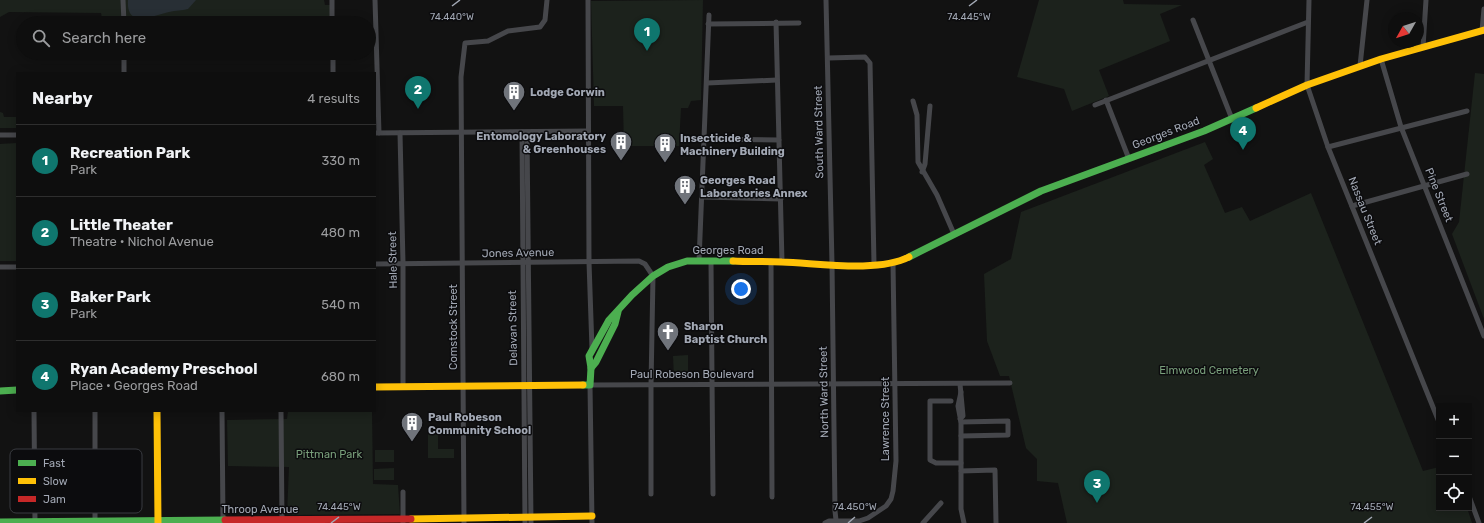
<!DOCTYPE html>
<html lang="en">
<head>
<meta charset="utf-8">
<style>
  body { margin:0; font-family:Rubik,sans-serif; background:#171717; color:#f1f3f6 }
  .controls { position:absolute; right:12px; bottom:12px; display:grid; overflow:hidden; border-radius:0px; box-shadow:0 2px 10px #0003 }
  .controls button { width:36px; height:36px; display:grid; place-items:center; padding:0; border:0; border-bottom:1px solid #2e2e2e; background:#0e0e0e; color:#f1f3f6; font:20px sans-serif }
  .compass { position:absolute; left:1388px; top:12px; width:36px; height:36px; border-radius:50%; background:#0e0e0e; box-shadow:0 2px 10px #0003; rotate:231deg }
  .you { position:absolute; left:741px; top:289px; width:14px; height:14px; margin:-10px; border:3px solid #fff; border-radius:50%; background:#1a73e8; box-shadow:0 0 0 6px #1a73e833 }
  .badge { display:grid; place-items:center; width:26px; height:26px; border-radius:50%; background:#0f766e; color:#fff; font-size:13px; font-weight:700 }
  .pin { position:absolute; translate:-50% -33px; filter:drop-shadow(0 1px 2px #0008) }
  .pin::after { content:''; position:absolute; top:21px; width:14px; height:12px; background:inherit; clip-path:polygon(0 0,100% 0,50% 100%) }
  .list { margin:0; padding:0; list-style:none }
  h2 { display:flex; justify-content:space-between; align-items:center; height:52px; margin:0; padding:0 16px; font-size:17px }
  h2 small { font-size:13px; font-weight:400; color:#9b9c9e }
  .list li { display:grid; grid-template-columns:26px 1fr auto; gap:12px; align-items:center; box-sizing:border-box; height:72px; padding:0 16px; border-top:1px solid #2e2e2e }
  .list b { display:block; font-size:15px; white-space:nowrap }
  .list p { margin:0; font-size:13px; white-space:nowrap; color:#9b9c9e }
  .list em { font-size:13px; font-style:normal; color:#9b9c9e }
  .icon { flex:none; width:22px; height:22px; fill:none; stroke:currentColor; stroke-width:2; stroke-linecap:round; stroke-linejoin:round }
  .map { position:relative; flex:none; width:1484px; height:523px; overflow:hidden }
  .search { position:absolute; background:#0e0e0e; box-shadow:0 2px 10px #0003; left:16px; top:16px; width:360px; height:44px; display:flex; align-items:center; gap:10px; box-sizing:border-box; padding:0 14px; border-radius:22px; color:#9b9c9e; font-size:15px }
  .panel { position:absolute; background:#0e0e0e; box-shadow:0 2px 10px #0003; left:16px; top:72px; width:360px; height:340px; border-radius:0px }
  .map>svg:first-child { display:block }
</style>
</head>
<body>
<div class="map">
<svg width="1484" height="523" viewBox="0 0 1484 523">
  <rect width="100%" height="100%" fill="#121212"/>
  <!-- green -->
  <g fill="#1c221c">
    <polygon points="0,0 324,0 325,5 330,5 331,23 103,23 101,13 9,12 0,17"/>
    <polygon points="703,0 701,100 691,101 688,108 681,108 679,146 624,146 623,106 594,106 591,1"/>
    <polygon points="1039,0 1123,0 1124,4 1182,5 1160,14 1170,41 1099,70 1109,96 1072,111 1064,89 1017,77"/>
    <polygon points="1475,73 1484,74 1484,319 1452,234 1459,222"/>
    <polygon points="0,112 3,113 4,117 16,117 17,113 17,128 0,128"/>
    <polygon points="1205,142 1213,159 1204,165 1225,213 1242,207 1250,221 1311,193 1423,471 1439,467 1439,508 1467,508 1472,523 1067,523 1058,483 1037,481 1037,459 1026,448 1009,376 1000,376 987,341 984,274 1011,259 1021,212"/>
    <polygon points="17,143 17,261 0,261 0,144"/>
    <polygon points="688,355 688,378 674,378 673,356"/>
    <polygon points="288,411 372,411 373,484 398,485 400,514 287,515 289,467 228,466 227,420 287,419"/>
    <polygon points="429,426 434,431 438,431 438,449 454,449 454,458 428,458 428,427"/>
    <rect x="375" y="450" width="19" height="12"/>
    <polygon points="394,468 394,480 374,480 374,469"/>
  </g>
  <!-- water -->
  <path fill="#282f35" d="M128,0H196L188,9C182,11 176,10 169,12C154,15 126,30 128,0Z"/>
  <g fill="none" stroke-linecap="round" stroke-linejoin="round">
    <!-- street -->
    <g stroke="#46474b" stroke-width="5">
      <polyline points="123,0 124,23"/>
      <polyline points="375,0 379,133"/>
      <polyline points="588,0 589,262 592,349"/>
      <polyline points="826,0 832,264 835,511 836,520"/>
      <polyline points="1309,0 1307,85 1328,147 1439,422"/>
      <polyline points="1193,20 1232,119"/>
      <polyline points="776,22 782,262"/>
      <polyline points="332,23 332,0"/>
      <polyline points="708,24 799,23"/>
      <polyline points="1482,31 1484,9"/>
      <polyline points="1423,47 1426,0"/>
      <polyline points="333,53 333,73"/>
      <polyline points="828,58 865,57 870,63 874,264"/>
      <polyline points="1381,59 1401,127 1484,336"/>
      <polyline points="1360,66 1367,0"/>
      <polyline points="124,73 124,53"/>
      <polyline points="707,83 777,80"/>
      <polyline points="1106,100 1129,159"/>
      <polyline points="913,101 917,115 918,162 937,195 954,234"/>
      <polyline points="1095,105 1308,22"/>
      <polyline points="522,132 525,523"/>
      <polyline points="375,133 588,131"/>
      <polyline points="400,133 403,263 403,386"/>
      <polyline points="527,133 531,523"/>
      <polyline points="0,135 17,135"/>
      <polyline points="704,139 779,140"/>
      <polyline points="1328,147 1467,111"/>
      <polyline points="922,172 925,164 930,106"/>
      <polyline points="702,197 781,199"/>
      <polyline points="1352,206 1467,174"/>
      <polyline points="699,261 709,15"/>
      <polyline points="771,261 772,497"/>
      <polyline points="711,262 713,494"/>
      <polyline points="375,264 639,261 645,264 653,276 651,385 651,494"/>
      <polyline points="0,267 17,267"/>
      <polyline points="961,392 958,406 961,422 961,509 964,523"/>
      <polyline points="951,401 930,401 930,460 936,463 961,463"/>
      <polyline points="34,411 35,523"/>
      <polyline points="222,411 223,522"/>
      <polyline points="281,411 282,522"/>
      <polyline points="960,419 963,416 960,384"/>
      <polyline points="961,422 1008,421 1008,435 961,436"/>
      <polyline points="961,471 995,470 996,523"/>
      <polyline points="1469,496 1479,523"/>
      <polyline points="95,523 95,411"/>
      <polyline points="403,523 403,492"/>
      <polyline points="464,523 461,77 465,43 488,41 508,31 540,27 545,20 547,0"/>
      <polyline points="592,523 590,385 1010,383"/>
      <polyline points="825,523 829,521 859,521 868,518 886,506 891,499 893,491 896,461 893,263"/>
      <polyline points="923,523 941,503"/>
    </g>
    <!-- fast -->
    <g stroke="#4caf50" stroke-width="7">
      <polyline points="909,257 1041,191 1204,131 1256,108"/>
      <polyline points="591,368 589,356 609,320 632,295 653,276 668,267 687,261 733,261"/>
      <polyline points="583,385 590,385 591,368 596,362 615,324 618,312"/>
      <polyline points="0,391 17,390"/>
      <polyline points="0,522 225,520"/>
    </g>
    <!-- slow -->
    <g stroke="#ffc107" stroke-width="7">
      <polyline points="1256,108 1307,85 1381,59 1484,30"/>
      <path d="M733,261C749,262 765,261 782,262C817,263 878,273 909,257"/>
      <polyline points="375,387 583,385"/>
      <polyline points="157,411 158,523"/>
      <polyline points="411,519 592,516"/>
    </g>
    <!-- jam -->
    <polyline stroke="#c62828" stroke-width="7" points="225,520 411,519"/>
  </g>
  <!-- ticks -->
  <path fill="none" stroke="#a2a8b4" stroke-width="1.5" d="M452,6L460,0M969,6L977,0M331,523L339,517M848,523L855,517M1364,523L1372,517"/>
  <!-- icons -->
  <defs>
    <g id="building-pin" transform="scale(1.15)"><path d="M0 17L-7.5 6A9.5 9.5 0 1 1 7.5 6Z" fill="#70747b" stroke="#0c0c0e"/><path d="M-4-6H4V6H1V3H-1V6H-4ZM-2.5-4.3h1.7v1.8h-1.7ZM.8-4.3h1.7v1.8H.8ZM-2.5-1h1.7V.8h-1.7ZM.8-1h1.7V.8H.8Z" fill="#fff"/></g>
    <g id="church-pin" transform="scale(1.15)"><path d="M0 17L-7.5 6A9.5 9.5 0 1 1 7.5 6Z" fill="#70747b" stroke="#0c0c0e"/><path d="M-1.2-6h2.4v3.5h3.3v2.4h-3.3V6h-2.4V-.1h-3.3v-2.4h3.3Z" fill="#fff"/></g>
  </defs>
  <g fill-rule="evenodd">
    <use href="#building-pin" x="514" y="92"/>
    <use href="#building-pin" x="621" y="142"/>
    <use href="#building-pin" x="665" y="144"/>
    <use href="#building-pin" x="685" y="186"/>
    <use href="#church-pin" x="668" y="332"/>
    <use href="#building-pin" x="412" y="423"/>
  </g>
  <g text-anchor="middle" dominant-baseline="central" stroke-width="3" stroke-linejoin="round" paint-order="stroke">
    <!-- poi labels -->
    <g font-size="11" font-weight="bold" fill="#a2a8b4" stroke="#0c0c0e" text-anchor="start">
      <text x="530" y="92">Lodge Corwin</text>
      <text x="606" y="136" text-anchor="end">Entomology Laboratory<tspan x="606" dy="13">&amp; Greenhouses</tspan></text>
      <text x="680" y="138">Insecticide &amp;<tspan x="680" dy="13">Machinery Building</tspan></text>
      <text x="700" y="180">Georges Road<tspan x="700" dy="13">Laboratories Annex</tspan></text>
      <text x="684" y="326">Sharon<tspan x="684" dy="13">Baptist Church</tspan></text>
      <text x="428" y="417">Paul Robeson<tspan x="428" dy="13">Community School</tspan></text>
    </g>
    <!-- street labels -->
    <g font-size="11" fill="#a2a8b4" stroke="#0c0c0e">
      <text transform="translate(819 132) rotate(-91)">South Ward Street</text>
      <text transform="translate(1166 133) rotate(-21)">Georges Road</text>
      <text transform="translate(1439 195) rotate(68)">Pine Street</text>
      <text transform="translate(1365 211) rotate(68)">Nassau Street</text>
      <text x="728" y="250">Georges Road</text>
      <text transform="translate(518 253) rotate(-1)">Jones Avenue</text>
      <text transform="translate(393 260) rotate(-91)">Hale Street</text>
      <text transform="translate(453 327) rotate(-90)">Comstock Street</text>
      <text transform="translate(513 328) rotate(-91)">Delavan Street</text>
      <text x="692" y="374">Paul Robeson Boulevard</text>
      <text transform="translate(824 392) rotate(-91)">North Ward Street</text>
      <text transform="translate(885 419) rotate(-90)">Lawrence Street</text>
      <text x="260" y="509">Throop Avenue</text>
    </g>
    <!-- park labels -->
    <g font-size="11" fill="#799f7b" stroke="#0c0c0e">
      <text x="1209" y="370">Elmwood Cemetery</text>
      <text x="329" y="454">Pittman Park</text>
    </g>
  </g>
  <!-- legend -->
  <rect x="10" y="449" width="132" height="64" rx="6" fill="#0c0c0e" stroke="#393b40" stroke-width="1"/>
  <rect x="18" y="460" width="18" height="6" fill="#4caf50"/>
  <rect x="18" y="478" width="18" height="6" fill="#ffc107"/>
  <rect x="18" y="496" width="18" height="6" fill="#c62828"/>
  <g font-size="11" fill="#a2a8b4">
    <text x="43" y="467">Fast</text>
    <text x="43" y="485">Slow</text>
    <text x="43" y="503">Jam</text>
  </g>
  <g font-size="10" text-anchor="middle" fill="#a2a8b4" stroke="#0c0c0e" stroke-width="3" stroke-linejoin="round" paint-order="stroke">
    <text x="452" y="20">74.440°W</text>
    <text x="969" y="20">74.445°W</text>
    <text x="339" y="510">74.445°W</text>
    <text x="855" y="510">74.450°W</text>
    <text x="1372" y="510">74.455°W</text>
  </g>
</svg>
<div class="controls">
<button>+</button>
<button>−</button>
<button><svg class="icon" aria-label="locate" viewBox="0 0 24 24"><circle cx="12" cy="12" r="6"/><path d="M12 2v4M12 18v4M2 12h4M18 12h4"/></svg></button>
</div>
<svg class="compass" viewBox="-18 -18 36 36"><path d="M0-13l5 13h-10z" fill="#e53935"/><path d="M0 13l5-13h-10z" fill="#9b9c9e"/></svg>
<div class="you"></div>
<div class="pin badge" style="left:647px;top:51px">1</div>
<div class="pin badge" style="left:418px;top:109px">2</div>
<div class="pin badge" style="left:1097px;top:503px">3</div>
<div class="pin badge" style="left:1243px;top:150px">4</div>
<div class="search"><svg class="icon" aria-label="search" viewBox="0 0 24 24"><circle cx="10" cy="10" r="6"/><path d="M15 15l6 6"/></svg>Search here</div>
<section class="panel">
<h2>Nearby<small>4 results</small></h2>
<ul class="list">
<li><span class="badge">1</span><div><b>Recreation Park</b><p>Park</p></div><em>330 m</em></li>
<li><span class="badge">2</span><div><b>Little Theater</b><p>Theatre · Nichol Avenue</p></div><em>480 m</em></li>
<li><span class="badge">3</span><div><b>Baker Park</b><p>Park</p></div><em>540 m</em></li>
<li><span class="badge">4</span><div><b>Ryan Academy Preschool</b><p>Place · Georges Road</p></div><em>680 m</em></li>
</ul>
</section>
</div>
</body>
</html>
